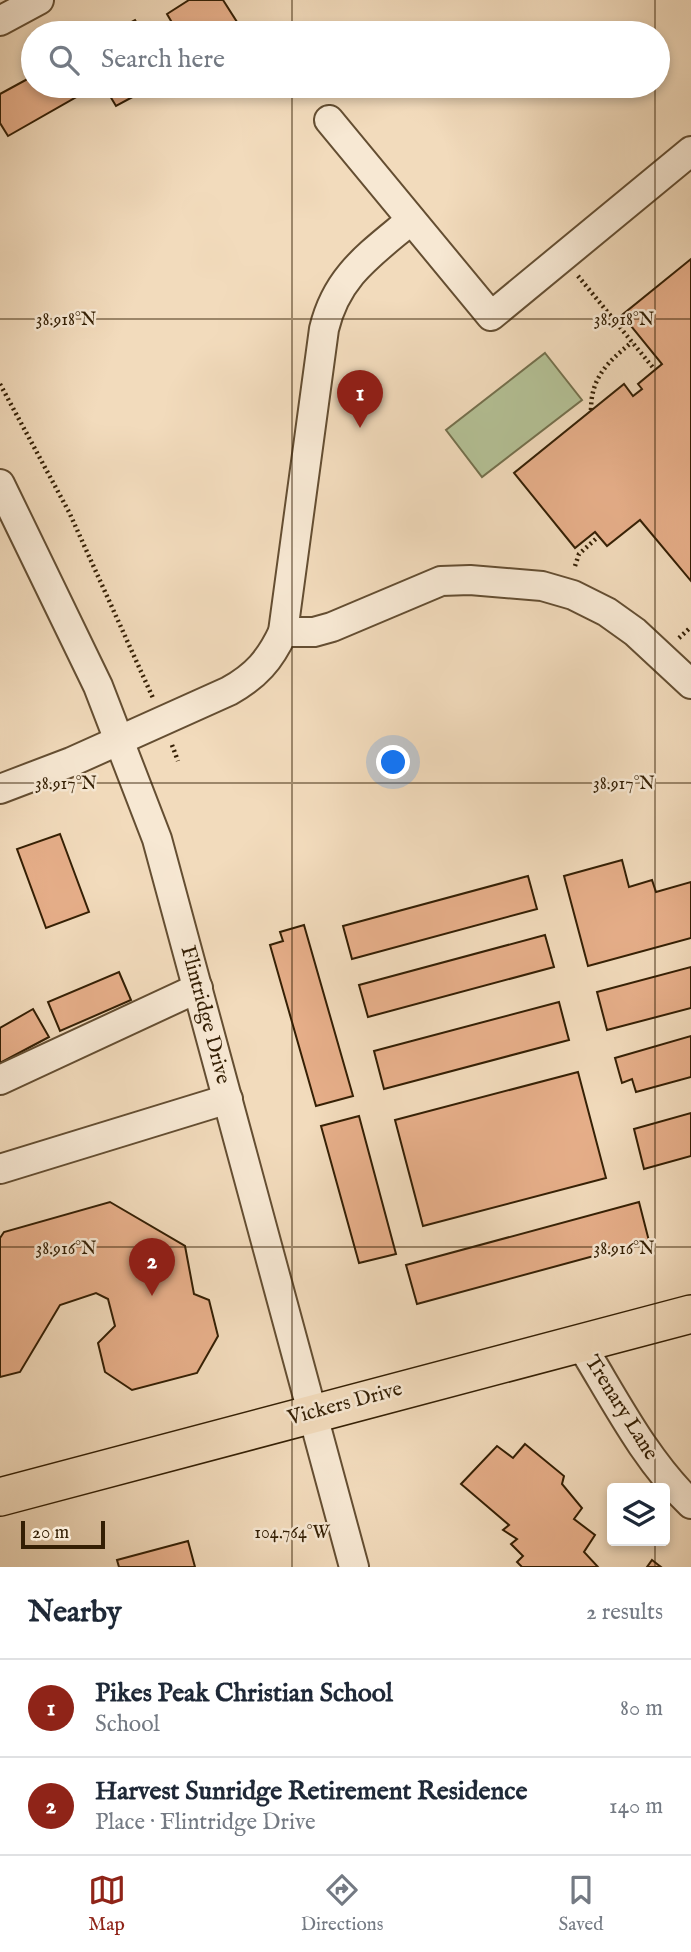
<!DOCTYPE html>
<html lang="en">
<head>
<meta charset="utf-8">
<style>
  body { margin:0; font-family:"IM FELL English",serif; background:#f6f6f7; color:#1f2937 }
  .controls { position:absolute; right:21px; bottom:21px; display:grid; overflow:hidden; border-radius:7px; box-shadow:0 4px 10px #0003 }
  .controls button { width:63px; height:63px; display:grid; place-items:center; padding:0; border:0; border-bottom:2px solid #e0e1e3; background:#fff; color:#1f2937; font:35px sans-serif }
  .scale { position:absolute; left:21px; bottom:18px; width:84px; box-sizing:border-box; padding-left:7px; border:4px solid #341f04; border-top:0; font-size:19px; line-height:24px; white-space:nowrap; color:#341f04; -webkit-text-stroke:5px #f7e8d3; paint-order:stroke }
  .you { position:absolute; left:394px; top:763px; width:24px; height:24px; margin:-18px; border:5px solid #fff; border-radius:50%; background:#1a73e8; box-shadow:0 0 0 10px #1a73e833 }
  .badge { display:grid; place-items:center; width:46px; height:46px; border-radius:50%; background:#8f2418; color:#fff; font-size:23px; font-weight:700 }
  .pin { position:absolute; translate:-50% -58px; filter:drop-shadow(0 2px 4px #0008) }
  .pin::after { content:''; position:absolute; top:37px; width:24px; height:21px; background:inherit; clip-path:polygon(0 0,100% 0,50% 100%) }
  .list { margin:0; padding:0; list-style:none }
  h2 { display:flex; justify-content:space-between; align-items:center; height:91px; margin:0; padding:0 28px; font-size:30px }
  h2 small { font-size:23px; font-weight:400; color:#747a83 }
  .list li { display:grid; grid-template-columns:46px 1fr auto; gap:21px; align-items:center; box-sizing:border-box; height:98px; padding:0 28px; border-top:2px solid #e0e1e3 }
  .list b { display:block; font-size:26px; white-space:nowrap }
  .list p { margin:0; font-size:23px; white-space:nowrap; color:#747a83 }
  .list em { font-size:23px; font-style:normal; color:#747a83 }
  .icon { flex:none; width:38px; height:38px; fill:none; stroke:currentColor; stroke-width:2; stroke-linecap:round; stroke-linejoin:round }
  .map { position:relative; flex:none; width:691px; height:1567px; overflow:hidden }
  .search { position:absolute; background:#fff; box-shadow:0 4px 10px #0003; left:21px; right:21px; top:21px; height:77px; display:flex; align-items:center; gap:18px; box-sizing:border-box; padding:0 24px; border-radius:38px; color:#747a83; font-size:26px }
  .sheet { height:287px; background:#fff }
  nav { display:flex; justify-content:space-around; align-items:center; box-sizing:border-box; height:98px; border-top:2px solid #e0e1e3; background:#fff; font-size:19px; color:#747a83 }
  nav a { display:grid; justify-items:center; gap:4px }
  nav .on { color:#8f2418 }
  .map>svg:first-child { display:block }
</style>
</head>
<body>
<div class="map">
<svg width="691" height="1567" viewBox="0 0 691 1567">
  <rect width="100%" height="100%" fill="#f2dbbc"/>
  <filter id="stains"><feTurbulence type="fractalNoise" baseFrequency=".00286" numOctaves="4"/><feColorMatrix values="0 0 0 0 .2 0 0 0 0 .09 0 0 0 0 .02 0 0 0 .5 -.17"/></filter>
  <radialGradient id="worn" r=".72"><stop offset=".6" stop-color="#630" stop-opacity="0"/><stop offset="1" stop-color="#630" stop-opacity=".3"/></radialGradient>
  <!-- green -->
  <polygon fill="#b4c196" stroke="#74704d" stroke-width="2" points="545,353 582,400 482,477 446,430"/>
  <!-- building -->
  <g fill="#e7af8a" stroke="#341f04" stroke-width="2">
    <polygon points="189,0 223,0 237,22 218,33 178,33 167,14"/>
    <polygon points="135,20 142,33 111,33"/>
    <polygon points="33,76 33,86 73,86 78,96 8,136 0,123 0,94"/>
    <polygon points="104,86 153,86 116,106"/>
    <polygon points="691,259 691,581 640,520 607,546 595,532 575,548 514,473 624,384 633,396 642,389 638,384 662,364 622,315"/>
    <polygon points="60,834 89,912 46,928 17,849"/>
    <polygon points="622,860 629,887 652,880 656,892 691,882 691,938 588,966 564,876"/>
    <polygon points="528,876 537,909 352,959 343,926"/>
    <polygon points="304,925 353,1096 316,1106 270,945 283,941 280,932"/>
    <polygon points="545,935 554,967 368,1017 359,985"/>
    <polygon points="691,967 691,1008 607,1030 597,992"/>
    <polygon points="119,972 131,1000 60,1031 48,1002"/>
    <polygon points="559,1002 569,1040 384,1089 374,1051"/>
    <polygon points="33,1009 49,1037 0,1063 0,1028"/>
    <polygon points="691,1036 691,1077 636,1092 632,1079 622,1083 615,1058"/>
    <polygon points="578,1072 606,1178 423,1226 395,1120"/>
    <polygon points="691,1113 691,1156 644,1169 634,1129"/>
    <polygon points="359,1116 396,1254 359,1263 321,1126"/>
    <polygon points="110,1202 185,1246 194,1294 209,1300 218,1336 197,1373 132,1390 105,1372 98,1343 115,1326 108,1299 96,1293 60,1305 20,1372 0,1377 0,1238 4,1232"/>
    <polygon points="639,1202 649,1241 417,1304 406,1265"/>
    <polygon points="525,1444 564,1476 562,1484 582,1508 574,1519 595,1535 584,1552 598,1567 522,1567 517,1562 523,1556 511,1544 517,1539 503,1530 509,1525 461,1484 497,1446 513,1458"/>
    <polygon points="188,1541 195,1567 119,1567 117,1560"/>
    <polygon points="652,1560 661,1567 647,1567"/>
  </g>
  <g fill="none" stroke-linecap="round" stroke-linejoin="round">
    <!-- minor casing -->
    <g stroke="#644e32" stroke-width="32">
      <g id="minor">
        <polyline points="0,21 39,0"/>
        <polyline points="329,120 491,316 691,151"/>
        <polyline points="0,484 98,686 157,839 354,1567"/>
        <polyline points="283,632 314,632 332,627 441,581 470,580 542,586 573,595 607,612 635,632 691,684"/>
        <path d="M0,789L71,762L229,691C256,676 270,660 283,632L324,329C337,275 371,254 411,220"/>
        <polyline points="0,1080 198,988"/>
        <polyline points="0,1169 228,1099"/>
        <path d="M580,1343C614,1398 644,1459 691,1504"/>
      </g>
    </g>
    <!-- major casing -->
    <g stroke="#341f04" stroke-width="40">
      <polyline id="major" points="0,1497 691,1314"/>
    </g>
    <!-- path -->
    <g stroke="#341f04" stroke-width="4.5" stroke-dasharray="2 3.5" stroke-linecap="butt">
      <polyline points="578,276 655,370"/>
      <polyline points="0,384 69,512 153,698"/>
      <path d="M591,410C591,377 608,362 632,342"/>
      <polyline points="575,566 579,554 599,536"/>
      <polyline points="679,638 691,627"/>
      <polyline points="172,745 178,761"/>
    </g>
    <!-- minor -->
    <use href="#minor" stroke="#f7e8d3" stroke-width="28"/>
    <!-- major -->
    <use href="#major" stroke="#f2dbbc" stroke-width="37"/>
  </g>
  <!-- ticks -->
  <path fill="none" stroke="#341f04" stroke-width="2" stroke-opacity="0.45" d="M292,0V33M655,0V33M292,86V1567M655,86V1488M0,319H691M0,783H691M0,1247H691M655,1541V1567"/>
  <g text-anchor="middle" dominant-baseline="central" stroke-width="5" stroke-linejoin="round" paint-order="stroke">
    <!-- street labels -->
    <g font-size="21" fill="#341f04" stroke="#f7e8d3">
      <text transform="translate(205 1015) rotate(75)">Flintridge Drive</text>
      <text transform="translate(345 1404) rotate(-15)">Vickers Drive</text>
      <text transform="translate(621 1408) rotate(58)">Trenary Lane</text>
    </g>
  </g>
  <g font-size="18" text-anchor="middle" fill="#341f04" stroke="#f7e8d3" stroke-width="5" stroke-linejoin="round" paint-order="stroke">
    <text x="66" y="325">38.918°N</text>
    <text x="624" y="325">38.918°N</text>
    <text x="66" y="789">38.917°N</text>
    <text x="624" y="789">38.917°N</text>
    <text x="66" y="1254">38.916°N</text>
    <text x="624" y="1254">38.916°N</text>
    <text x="292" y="1538">104.764°W</text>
  </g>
  <rect width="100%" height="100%" filter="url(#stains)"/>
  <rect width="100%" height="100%" fill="url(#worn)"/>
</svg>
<div class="controls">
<button><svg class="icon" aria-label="layers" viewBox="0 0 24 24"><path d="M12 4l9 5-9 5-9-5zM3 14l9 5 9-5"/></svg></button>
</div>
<div class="scale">20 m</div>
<div class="you"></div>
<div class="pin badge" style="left:360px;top:428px">1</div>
<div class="pin badge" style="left:152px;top:1296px">2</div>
<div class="search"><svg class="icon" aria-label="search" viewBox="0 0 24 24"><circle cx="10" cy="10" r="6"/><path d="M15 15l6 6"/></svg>Search here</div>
</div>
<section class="sheet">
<h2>Nearby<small>2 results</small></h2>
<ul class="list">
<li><span class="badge">1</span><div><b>Pikes Peak Christian School</b><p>School</p></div><em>80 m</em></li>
<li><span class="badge">2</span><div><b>Harvest Sunridge Retirement Residence</b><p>Place · Flintridge Drive</p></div><em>140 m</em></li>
</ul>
</section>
<nav>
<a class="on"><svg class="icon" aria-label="map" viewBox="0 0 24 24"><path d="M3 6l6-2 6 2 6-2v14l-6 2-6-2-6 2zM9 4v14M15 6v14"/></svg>Map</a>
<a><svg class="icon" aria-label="directions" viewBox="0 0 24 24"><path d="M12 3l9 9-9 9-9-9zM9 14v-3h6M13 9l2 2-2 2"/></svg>Directions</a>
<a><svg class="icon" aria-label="saved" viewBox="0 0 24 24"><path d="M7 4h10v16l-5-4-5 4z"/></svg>Saved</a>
</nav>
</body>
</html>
